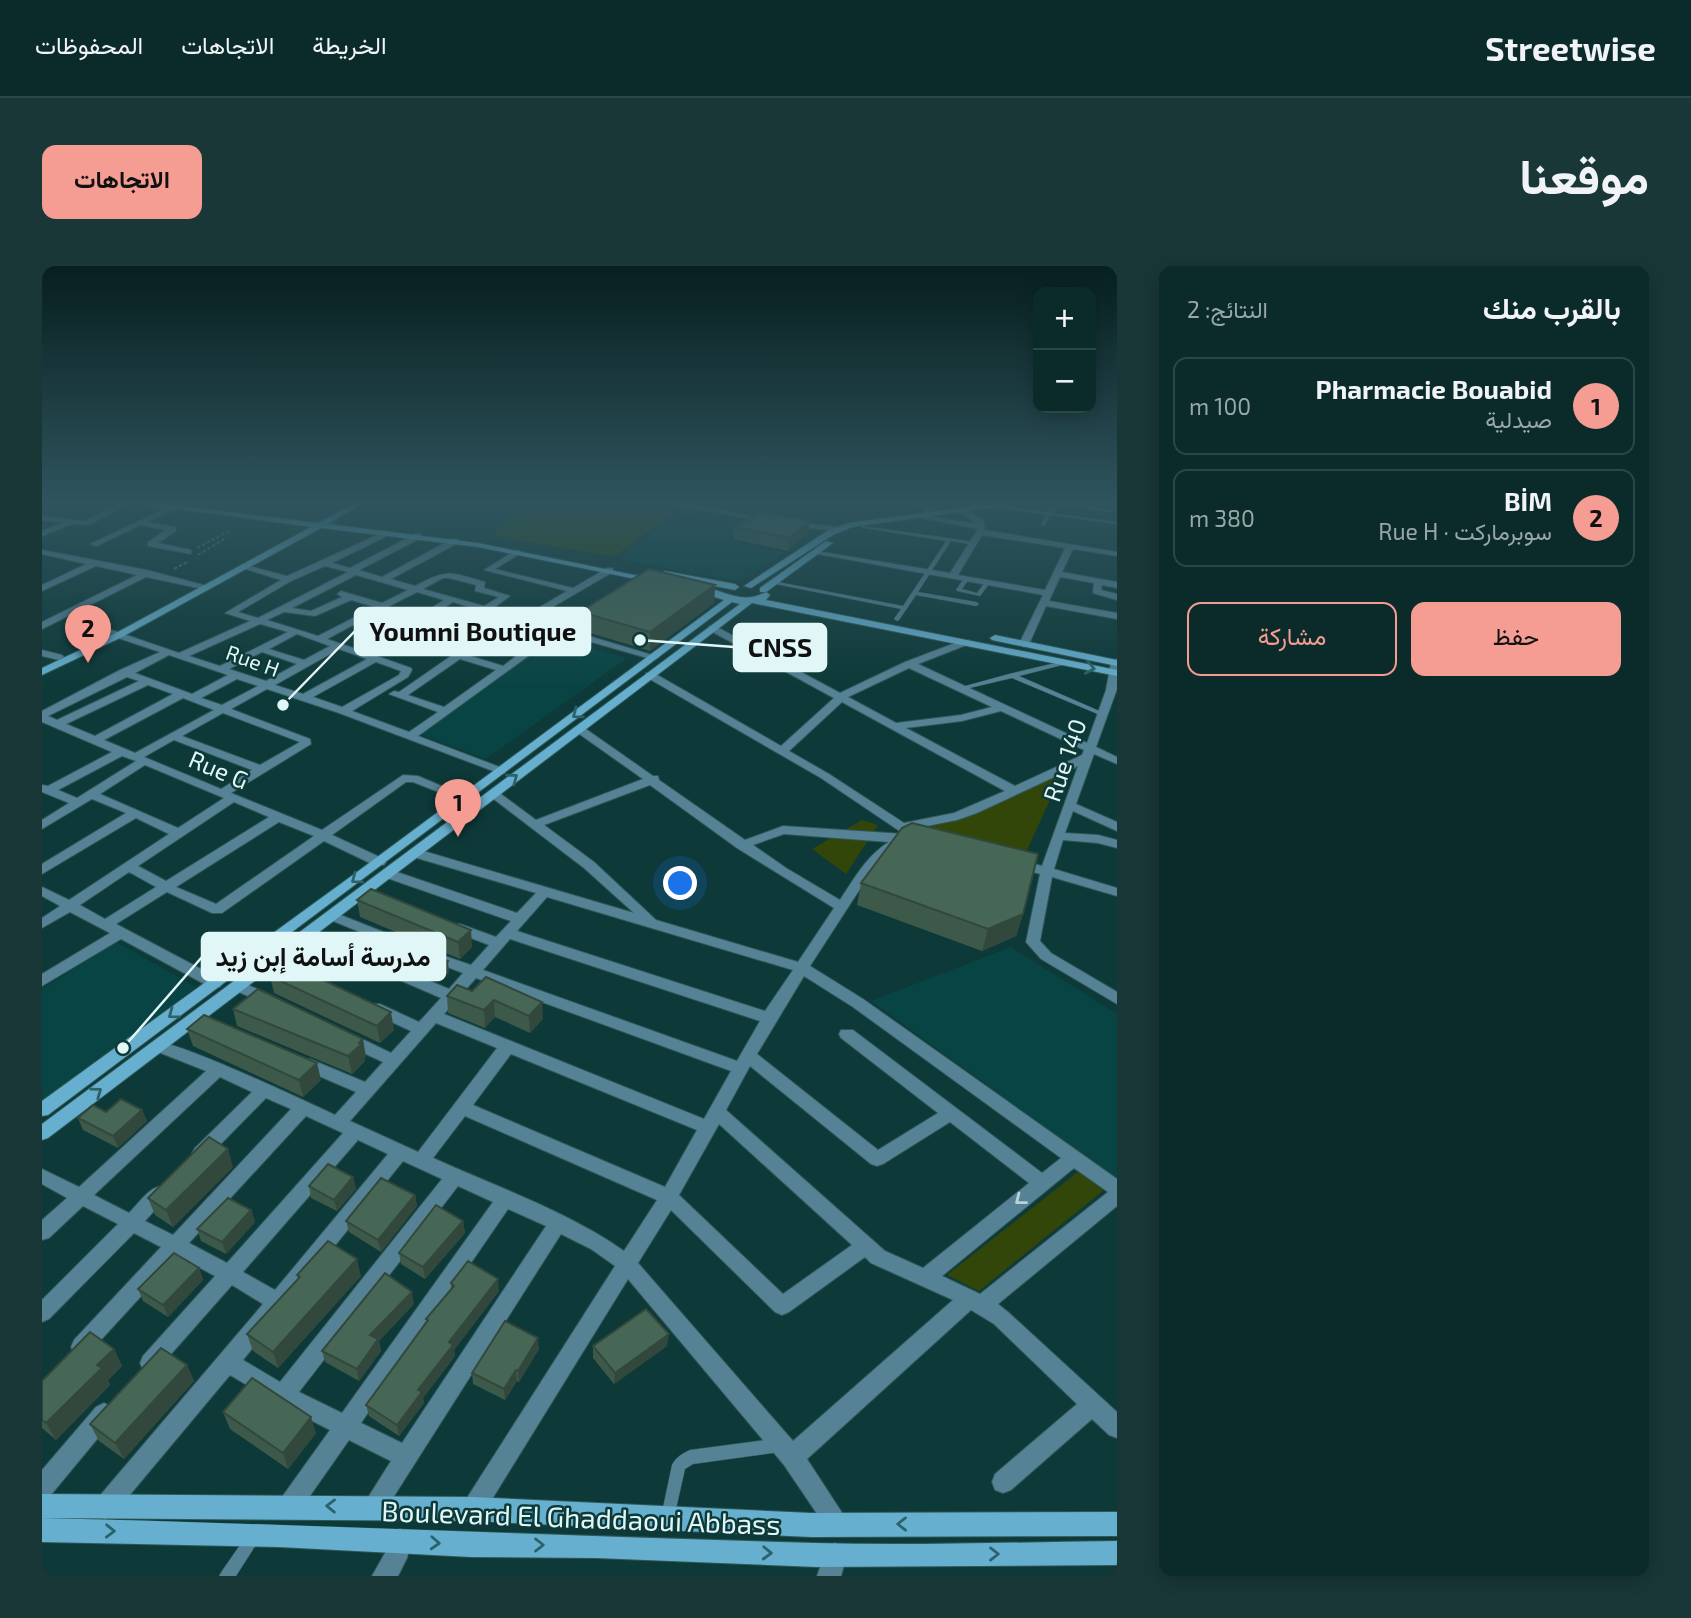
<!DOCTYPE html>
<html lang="ar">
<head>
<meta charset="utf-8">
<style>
  body { margin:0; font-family:"Exo 2",Vazirmatn,sans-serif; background:#183736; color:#f1f3f6; direction:rtl }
  .controls { position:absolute; right:21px; top:21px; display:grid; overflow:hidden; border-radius:14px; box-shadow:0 4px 18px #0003 }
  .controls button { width:63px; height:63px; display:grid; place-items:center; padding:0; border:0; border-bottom:2px solid #2a4747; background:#0a2b2a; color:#f1f3f6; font:35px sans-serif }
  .you { position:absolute; left:639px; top:618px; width:24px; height:24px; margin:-18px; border:5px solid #fff; border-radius:50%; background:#1a73e8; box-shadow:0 0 0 10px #1a73e833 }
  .badge { display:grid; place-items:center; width:46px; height:46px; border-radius:50%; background:#f59c93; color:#111; font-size:23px; font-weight:700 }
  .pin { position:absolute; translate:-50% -58px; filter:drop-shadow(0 2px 4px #0008) }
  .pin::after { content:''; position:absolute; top:37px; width:24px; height:21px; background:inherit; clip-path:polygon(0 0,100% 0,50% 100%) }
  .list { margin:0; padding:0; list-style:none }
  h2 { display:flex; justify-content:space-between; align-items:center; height:91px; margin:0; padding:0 28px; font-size:30px }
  h2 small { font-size:23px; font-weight:400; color:#99a7a8 }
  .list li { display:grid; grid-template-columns:46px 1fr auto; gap:21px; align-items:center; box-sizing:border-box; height:98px; margin:0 14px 14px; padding:0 14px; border:2px solid #2a4747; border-radius:14px }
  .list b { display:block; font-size:26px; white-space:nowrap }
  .list p { margin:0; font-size:23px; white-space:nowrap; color:#99a7a8 }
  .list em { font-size:23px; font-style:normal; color:#99a7a8 }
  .actions { display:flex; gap:14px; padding:21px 28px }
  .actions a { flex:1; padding:16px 0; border:2px solid #f59c93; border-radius:14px; text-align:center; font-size:24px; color:#f59c93 }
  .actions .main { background:#f59c93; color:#111 }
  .map { position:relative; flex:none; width:1075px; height:1310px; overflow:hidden; direction:ltr; border-radius:14px }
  header { display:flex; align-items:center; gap:42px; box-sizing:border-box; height:98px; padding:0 35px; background:#0a2b2a; border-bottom:2px solid #2a4747 }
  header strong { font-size:33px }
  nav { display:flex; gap:38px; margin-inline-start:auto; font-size:24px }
  .intro { display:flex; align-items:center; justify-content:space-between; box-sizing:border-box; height:168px; padding:0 42px }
  h1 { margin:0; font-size:49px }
  .button { padding:18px 32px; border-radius:14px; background:#f59c93; color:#111; font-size:24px; font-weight:700 }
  main { display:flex; gap:42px; padding:0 42px }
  aside { flex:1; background:#0a2b2a; border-radius:14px; box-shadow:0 4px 18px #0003 }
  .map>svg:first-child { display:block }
</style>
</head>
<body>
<header>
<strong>Streetwise</strong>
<nav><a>الخريطة</a><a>الاتجاهات</a><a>المحفوظات</a></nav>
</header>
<div class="intro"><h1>موقعنا</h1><a class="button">الاتجاهات</a></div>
<main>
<aside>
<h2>بالقرب منك<small>النتائج: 2</small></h2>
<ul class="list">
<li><span class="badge">1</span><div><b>Pharmacie Bouabid</b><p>صيدلية</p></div><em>100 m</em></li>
<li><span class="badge">2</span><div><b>BİM</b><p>سوبرماركت · Rue H</p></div><em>380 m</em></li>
</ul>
<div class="actions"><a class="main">حفظ</a><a>مشاركة</a></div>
</aside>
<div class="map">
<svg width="1075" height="1310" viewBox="0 0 1075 1310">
  <rect width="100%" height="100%" fill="#0d3938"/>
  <!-- built -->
  <g fill="#094444">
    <polygon points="641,245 710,256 684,274 743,286 699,316 577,293"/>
    <polygon points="515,371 585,392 444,493 374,467"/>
    <polygon points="74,676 154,721 0,835 0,723"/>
    <polygon points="969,681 1075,748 1075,913 829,735"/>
  </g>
  <!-- green -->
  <g fill="#32460a">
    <polygon points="490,238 589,238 634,245 573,290 449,270"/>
    <polygon points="1022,503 981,593 867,563 919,553"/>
    <polygon points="820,554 836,559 804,608 770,583"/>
    <polygon points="1037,905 1062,924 937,1025 905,1009"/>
  </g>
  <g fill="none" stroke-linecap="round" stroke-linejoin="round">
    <!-- lane casing -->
    <g stroke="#2f5757" stroke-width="1">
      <g id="lane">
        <polygon points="1014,238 1019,238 1010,247 1075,256 1075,258 1008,249 1003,259 1001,260 999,259 1004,249 951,240 953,239 1005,246"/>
        <polygon points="1024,238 1037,238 1070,245 1068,246"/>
        <polygon points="820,260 934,276 935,277 932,279 909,275 876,326 934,336 937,338 934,340 874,329 857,354 855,355 852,353 859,343 728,317 731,315 861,340 904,275 822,262 820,262"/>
        <polygon points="924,311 927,313 920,323 935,327 943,316 948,317 938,330 915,325 914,324 922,312"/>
        <polygon points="1022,395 1025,397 1024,398 977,410 1062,447 1062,449 1058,449 970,412 919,424 916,422 967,408"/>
        <path d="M738,1172L743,1174L745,1179L743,1184L738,1186L651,1198L643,1203L631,1256L626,1258L621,1256L619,1251L630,1199C633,1192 641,1187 648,1184Z"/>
        <polygon points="212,1264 217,1266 219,1271 194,1310 177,1310 180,1305 207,1266"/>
      </g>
    </g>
    <!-- street casing -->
    <g stroke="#2f5757" stroke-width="2">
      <g id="street">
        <polygon points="75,238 85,238 47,259 30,258 0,270 0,265 20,257 0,254 0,250 43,255"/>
        <polygon points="628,238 647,238 730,254 726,256"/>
        <polygon points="875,238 884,238 897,247 890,249"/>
        <polygon points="129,240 132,240 132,244 105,256 134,261 134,265 116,277 149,284 149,288 106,280 106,276 124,264 98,259 55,280 48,278"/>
        <path d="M917,242H923L941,254L943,264L1075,286V290L1031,283L1020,306L1075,316V322L1060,319L1059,324L1075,328V334L1051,327L1052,317L1018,311L1007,335L1075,347V353L1004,340L987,378L982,381L977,378L1001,329L770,287L774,285L908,307L936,263L869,250L873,248L935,258L917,246ZM940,269L1023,282L1003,324L916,309Z"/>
        <polygon points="749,256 796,261 800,263 796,265 746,260 745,258"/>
        <path d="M344,265L348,267L347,269L290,297L308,302L373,268H379V272L317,304L340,311L410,273H416V277L349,313L373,320C407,302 407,306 443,316L442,322L468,330L453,341L454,343L481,351L525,325L442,304L474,284L481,286L453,303L531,322L565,302H571V306L490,353L617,391L612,394L518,367L376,470L463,503V507L459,508L297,447L225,423L189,443L268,473L269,478L189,527L280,564L361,509L376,510L428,532L422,536L371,516H364L290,569L342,593L344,596L342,599H332L282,575L180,647H170L125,626L74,658L178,713L180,717L178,721H168L79,673L0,720V708L68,667L28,646L0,662V652L18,640L0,630V621L27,634L127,568L94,552L0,608V598L84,547L50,533L0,563V554L27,537L0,526V519L6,520L70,486L0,456V445L78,404L118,386L64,368V364H70L137,387L208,355L183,347L239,314L200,302V298L245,310ZM283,300L306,306L216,352L196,346L249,315ZM314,309L366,324L340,337L299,325L295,328L300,331L269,345L250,342ZM401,312H407L434,319L433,325L457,331L442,340L381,323ZM375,326L402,334L351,366L318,355ZM309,334L333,341L276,370L225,354L242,346L273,350ZM411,336L440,345L417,359L388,351ZM449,347L509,365L488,380L426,362ZM382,355L482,384L461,400L360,369ZM218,358L246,366L178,400L147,390ZM311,359L345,370L320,385L285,373ZM255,368L288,380L262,394L227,383ZM354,373L409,390L357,426L352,425L347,428L396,446L367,466L310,445L366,411L370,404L369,402L329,388ZM297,383L325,393L261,428L233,419ZM220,386L255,398L224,415L187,403ZM127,389L186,409L150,428L93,407ZM418,393L454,404L402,441L366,429ZM334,396L359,405L357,409L300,441L271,431ZM85,411L97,415L15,454L6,450ZM195,413L216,420L180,439L159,432ZM106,419L131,428L53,470L24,458ZM141,432L172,444L93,487L62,474ZM181,447L258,476L218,499L140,470ZM132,474L210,504L179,523L102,491ZM80,490L94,495L35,532L16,524ZM103,499L182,532L136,562L58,528ZM192,536L227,551L124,615L96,600ZM237,556L272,570L174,638L134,621ZM87,606L114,621L63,653L38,639Z"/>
        <polygon points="0,284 105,304 169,321 165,324 104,311 0,363 0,356 95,309 54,300 0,325 0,319 44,298 0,288"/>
        <path d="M667,360H673L798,427L863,396L921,374H927V378L876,398L1045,477L1064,424L1069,396L1075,393V423L1054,481L1075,491V498L1052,488L1034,538L1075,556V565L1031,545L1023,567L1056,569L1075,574V582L1056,577L1021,574L1012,603L1075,622V630L1010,611L998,675L1009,687L1075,726V738L999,693L984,676L998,608L971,600L969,597L976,593L1000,600L1036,500L935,547L915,554L870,563L876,568L874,571H868L866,575L846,588L827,609L768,700L821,733L1075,913V940L956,1038L966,1046L1075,1146V1172L1067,1169L1050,1153L969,1224L961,1227L953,1224L950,1216L953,1208L1035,1138L952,1058L929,1044L765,1193L808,1259L804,1267L796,1271L788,1267L742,1199L586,1013L439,1251L431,1255L423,1251L419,1243L423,1235L573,1000L549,983L519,968L340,1249L332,1253L324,1249L320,1241L349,1195L307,1174L256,1247L248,1251L240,1247L236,1239L240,1231L288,1164L233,1136L188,1109L71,1249L63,1253L55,1249L51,1241L55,1233L221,1038L190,1019L115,1104L108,1107L101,1104L98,1097L101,1090L173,1010L136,990L46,1088L39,1091L32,1088L29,1081L32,1074L119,981L92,967L7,1053L0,1056V1034L76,958L41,940L7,972L0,974V954L25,932L0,918V903L37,921L164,805L111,784L109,780L111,776C129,771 267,837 293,849L314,826L256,801L254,797L256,793H268L323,816L341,796L302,778L300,774L302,770H314L349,787L369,765L328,746L325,742L328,738H338L377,756L399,732L261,672L259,669L261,666H271L407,723L421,707L384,693L382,690L384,687H394L429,699L447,679L408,664L406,661L408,658H418L454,671L469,655L342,611L340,608L342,605H352L475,647L494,627L368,590L367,587L368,584H378L592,647L542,602L445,528L451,524L455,525L494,554L601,513L533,465V461H541L611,510H616L617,514L703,574L741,560L862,568L779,512L604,411V407H612L739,480L792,432L667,364ZM867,402L950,441L919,449L854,457L806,431ZM800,436L963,525L912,547L862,557L787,508L747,485ZM959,445L1042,484L1040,489L973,520L864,462L920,455ZM608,519L695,582L792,642L756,696L614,654L552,596L502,559ZM742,568L847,576C825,589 812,613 798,634L744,602L711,579ZM505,631L751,704L723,745L475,665ZM468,673L718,755L695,795L441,704ZM762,710L811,741L1019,892L1000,907L811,764H799L797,768L799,772L896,847L836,884L715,788ZM434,712L689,805L662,853L402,748ZM394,757L455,782L376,886L308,855ZM469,788L655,864L623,921L431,839ZM708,800L829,898L835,900L841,898L908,856L987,917L881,1002L843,985L684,844ZM178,811L210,826L153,882L150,887L153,892L159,894L165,892L224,832L249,843L131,969L103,955L129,926L126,921C111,915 98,936 87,947L52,929ZM264,850L301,867L185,997L147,977ZM423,850L615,934L582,985C527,946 453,920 391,892ZM677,858L810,979L741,1028L637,929ZM316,874L346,888L233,1024L201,1006ZM361,895L400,913L238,1116L201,1094ZM1032,902L1066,926L938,1028L900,1010ZM416,920L451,936L300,1147L257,1126ZM466,943L504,960L360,1177L319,1157ZM629,944L733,1046L740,1049L747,1046L823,991L829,997L911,1034L751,1175L596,997Z"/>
        <polygon points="0,384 20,389 22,391 17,394 0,390"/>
        <polygon points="291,646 372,678 374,681 367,686 362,684 286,653 284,650"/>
        <polygon points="197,715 231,730 234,734 231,738 226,739 192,724 189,720"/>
        <polygon points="62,1137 70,1141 73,1148 70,1155 8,1230 0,1233 0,1204 54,1141"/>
        <polygon points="358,1263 366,1267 370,1275 365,1292 356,1310 330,1310 343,1287 350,1267"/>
        <polygon points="793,1277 801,1281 805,1289 799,1310 775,1310 785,1281"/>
      </g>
    </g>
    <!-- secondary casing -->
    <g stroke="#2f5757" stroke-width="2">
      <g id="secondary">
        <polygon points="99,238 124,238 276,257 311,238 320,238 286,258 436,277 617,314 613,317 436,281 279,262 80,371 0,409 0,402 74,367 269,261"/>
        <polygon points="949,238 973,238 810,261 791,269 709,322 702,320 785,265 806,257"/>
        <polygon points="784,275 791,277 724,326 718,326 718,322"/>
        <polygon points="623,305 693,318 697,321 693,324 620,310 620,306"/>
        <path d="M653,321C680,320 696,341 724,326L728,329L724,334L1075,404V410L710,337L6,872L0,874V858L698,338L690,336L6,849L0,850V835L315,606L682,334L653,325Z"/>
        <polygon points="953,369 1075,394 1075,400 950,374 948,372"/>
        <polygon points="0,1228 431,1231 769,1247 1075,1246 1075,1270 769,1271 431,1255 0,1252"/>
        <path d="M0,1252C258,1258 515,1270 772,1277C873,1280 974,1276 1075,1275V1299L775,1301L554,1292L429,1291L237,1281L0,1276Z"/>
      </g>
    </g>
    <!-- path -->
    <g stroke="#4f7473" stroke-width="2" stroke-dasharray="3.5 2" stroke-linecap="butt">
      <polyline points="155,282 187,265"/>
      <polyline points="156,289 184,272"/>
      <polyline points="132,303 145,296"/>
    </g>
    <!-- lane -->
    <use href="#lane" fill="#568295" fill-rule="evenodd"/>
    <!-- street -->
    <use href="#street" fill="#568295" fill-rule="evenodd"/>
    <!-- secondary -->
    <use href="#secondary" fill="#66afce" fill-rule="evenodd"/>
  </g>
  <!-- wall -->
  <g fill="#3d594a">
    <polygon points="768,255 766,267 746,285 691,273 692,261"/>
    <polygon points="673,319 672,337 608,385 538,364 538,346"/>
    <polygon points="819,617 981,648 974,670 940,685 815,639"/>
    <polygon points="315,634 430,681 418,693 318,651"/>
    <polygon points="343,683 407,706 398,716 345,694"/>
    <polygon points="228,710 352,764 338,777 232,727"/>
    <polygon points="430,725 501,753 488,767 453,751 443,762 406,747 405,730"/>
    <polygon points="191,743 324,791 322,792 323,795 310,808 195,760"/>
    <polygon points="145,763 279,814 261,831 151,780"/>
    <polygon points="100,844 105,855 76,882 41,864 36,852 64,846"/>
    <polygon points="191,901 131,961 113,949 106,932"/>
    <polygon points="311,911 314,923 295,945 269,932 267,920"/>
    <polygon points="373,929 375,940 339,986 307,966 304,955"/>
    <polygon points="209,944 213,956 184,988 159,975 155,963"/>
    <polygon points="421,955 423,967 383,1013 359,998 357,987"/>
    <polygon points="157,1002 161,1014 126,1051 101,1035 96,1023"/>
    <polygon points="255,1009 319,1010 236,1102 211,1085 205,1068 256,1014"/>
    <polygon points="409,1017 457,1025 412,1084 413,1090 381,1132 382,1137 357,1170 327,1150 324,1139 385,1056 384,1053 409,1023"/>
    <polygon points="372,1038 337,1075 339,1085 317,1115 283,1096 280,1085"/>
    <polygon points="551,1080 625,1080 572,1118 551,1092"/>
    <polygon points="72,1083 80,1100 66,1114 68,1119 14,1174 0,1162 0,1115"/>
    <polygon points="497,1083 477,1116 475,1115 463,1134 431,1118 430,1107"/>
    <polygon points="145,1099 152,1115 82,1193 57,1175 48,1158"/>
    <polygon points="181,1146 274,1167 246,1203 188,1163"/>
  </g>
  <!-- shaded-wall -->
  <g fill="#32483c">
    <polygon points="768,255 766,267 746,285 747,272"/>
    <polygon points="673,319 672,337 608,385 608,366"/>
    <polygon points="981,648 974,670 940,685 946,663"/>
    <polygon points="429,664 430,681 418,693 416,676"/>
    <polygon points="406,695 407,706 398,716 396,705"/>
    <polygon points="452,734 453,751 443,762 442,744"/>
    <polygon points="500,736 501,753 488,767 487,750"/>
    <polygon points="349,746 352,764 338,777 335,760"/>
    <polygon points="321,773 324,791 322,792 323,795 310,808 306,790"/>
    <polygon points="275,797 279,814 261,831 257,814"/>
    <polygon points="100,844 105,855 76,882 71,870"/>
    <polygon points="186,883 191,901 131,961 124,944"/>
    <polygon points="311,911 314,923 295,945 292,934"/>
    <polygon points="373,929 375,940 339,986 336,974"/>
    <polygon points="209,944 213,956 184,988 180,976"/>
    <polygon points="421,955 423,967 383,1013 381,1001"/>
    <polygon points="315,993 319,1010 236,1102 231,1086"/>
    <polygon points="157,1002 161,1014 126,1051 121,1039"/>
    <polygon points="456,1013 457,1025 412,1084 413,1090 381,1132 382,1137 357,1170 355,1159 376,1124 407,1076"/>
    <polygon points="370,1026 372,1038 337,1075 339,1085 317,1115 315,1103 328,1069"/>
    <polygon points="627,1068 625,1080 572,1118 573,1107"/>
    <polygon points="496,1072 497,1083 477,1116 476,1105"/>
    <polygon points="72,1083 80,1100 66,1114 68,1119 14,1174 4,1157 55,1099"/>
    <polygon points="145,1099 152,1115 82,1193 73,1177"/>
    <polygon points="474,1104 475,1115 463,1134 462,1123"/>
    <polygon points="269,1151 274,1167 246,1203 241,1187"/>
  </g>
  <!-- building -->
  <g fill="#476756" stroke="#32483c" stroke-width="2">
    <polygon points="718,245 768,255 747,272 692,261"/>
    <polygon points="607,303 673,319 608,366 538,346"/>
    <polygon points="870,557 996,588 981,648 946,663 819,617 860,562"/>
    <polygon points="329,623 429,664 416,676 315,634"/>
    <polygon points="354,673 406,695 396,705 343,683"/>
    <polygon points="245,697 349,746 335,760 228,710"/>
    <polygon points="444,711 500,736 487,750 452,734 442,744 405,730 415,719 430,725"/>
    <polygon points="216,723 321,773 317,777 320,778 306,790 191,743"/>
    <polygon points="162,749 275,797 257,814 145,763"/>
    <polygon points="79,833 100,844 71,870 36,852 51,839 64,846"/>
    <polygon points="167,871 186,883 124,944 106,932"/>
    <polygon points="286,898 311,911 292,934 267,920"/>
    <polygon points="339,912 373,929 336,974 304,955"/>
    <polygon points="186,932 209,944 180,976 155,963"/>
    <polygon points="394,939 421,955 381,1001 357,987"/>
    <polygon points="286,975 315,993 231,1086 205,1068 258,1011 255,1009"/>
    <polygon points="132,987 157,1002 121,1039 96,1023"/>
    <polygon points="426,995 456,1013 407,1076 411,1079 376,1124 380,1126 355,1159 324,1139 386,1054 384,1053 412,1020 409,1017"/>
    <polygon points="343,1007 370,1026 328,1069 336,1073 315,1103 280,1085"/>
    <polygon points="604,1043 627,1068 573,1107 551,1080"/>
    <polygon points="463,1055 496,1072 476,1105 474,1104 462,1123 430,1107"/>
    <polygon points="48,1066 72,1083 55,1099 60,1102 4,1157 0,1154 0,1115"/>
    <polygon points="119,1082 145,1099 73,1177 48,1158"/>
    <polygon points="210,1112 269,1151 241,1187 181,1146"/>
  </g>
  <!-- one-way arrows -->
  <defs><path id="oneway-chevron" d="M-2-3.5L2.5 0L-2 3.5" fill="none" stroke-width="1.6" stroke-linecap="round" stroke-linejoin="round" transform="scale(1.75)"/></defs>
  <g stroke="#2c626c">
    <use href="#oneway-chevron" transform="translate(1048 402) rotate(11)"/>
    <use href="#oneway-chevron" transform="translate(535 448) rotate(143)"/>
    <use href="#oneway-chevron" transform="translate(471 512) rotate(-37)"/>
    <use href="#oneway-chevron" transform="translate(314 613) rotate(143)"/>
    <use href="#oneway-chevron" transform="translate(131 748) rotate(143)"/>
    <use href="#oneway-chevron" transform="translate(55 826) rotate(-36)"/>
    <use href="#oneway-chevron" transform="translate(289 1240) rotate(-179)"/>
    <use href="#oneway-chevron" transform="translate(860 1258) rotate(180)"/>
    <use href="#oneway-chevron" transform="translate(68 1265) rotate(1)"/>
    <use href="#oneway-chevron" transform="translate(393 1277) rotate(3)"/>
    <use href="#oneway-chevron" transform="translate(497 1279)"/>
    <use href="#oneway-chevron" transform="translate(725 1287) rotate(2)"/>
    <use href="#oneway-chevron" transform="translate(952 1288)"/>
  </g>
  <use stroke="#b7d4da" href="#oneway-chevron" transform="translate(978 934) rotate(142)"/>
  <!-- sky -->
  <linearGradient id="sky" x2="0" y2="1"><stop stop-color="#071f1f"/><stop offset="0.56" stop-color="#2f545e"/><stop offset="1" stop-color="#2f545e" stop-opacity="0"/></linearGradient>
  <rect width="1075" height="422" fill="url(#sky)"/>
  <g text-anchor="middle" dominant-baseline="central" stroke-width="5" stroke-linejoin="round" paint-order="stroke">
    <!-- far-street labels -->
    <g font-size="21" fill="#e1f7f7" stroke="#0d3938">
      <text transform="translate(211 394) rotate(20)">Rue H</text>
    </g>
    <!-- street labels -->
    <g font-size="24" fill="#e1f7f7" stroke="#0d3938">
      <text transform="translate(1022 494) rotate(-71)">Rue 140</text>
      <text transform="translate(177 503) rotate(23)">Rue G</text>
    </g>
    <!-- near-street labels -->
    <g font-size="28" fill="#e1f7f7" stroke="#0d3938">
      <text transform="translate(539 1251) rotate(2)">Boulevard El Ghaddaoui Abbass</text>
    </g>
  </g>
  <!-- callouts -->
  <path fill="none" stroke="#e1f7f7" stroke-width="2.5" d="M241 439L313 365M598 374L692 381M81 782L160 691"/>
  <g fill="#e1f7f7" stroke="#0d3938" stroke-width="2.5">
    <circle cx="241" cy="439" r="7"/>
    <circle cx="598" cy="374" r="7"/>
    <circle cx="81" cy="782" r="7"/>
  </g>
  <g fill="#e1f7f7" stroke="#e1f7f7" stroke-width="2.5">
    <rect x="313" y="342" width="235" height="47" rx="7"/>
    <rect x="692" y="358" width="92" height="47" rx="7"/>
    <rect x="160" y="667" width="243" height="47" rx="7"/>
  </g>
  <g font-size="26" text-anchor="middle" font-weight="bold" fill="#111">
    <text x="431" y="375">Youmni Boutique</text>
    <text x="738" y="391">CNSS</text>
    <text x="281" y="700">مدرسة أسامة إبن زيد</text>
  </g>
</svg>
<div class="controls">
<button>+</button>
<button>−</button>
</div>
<div class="you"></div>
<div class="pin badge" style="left:416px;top:571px">1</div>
<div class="pin badge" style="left:46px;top:397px">2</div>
</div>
</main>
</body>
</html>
